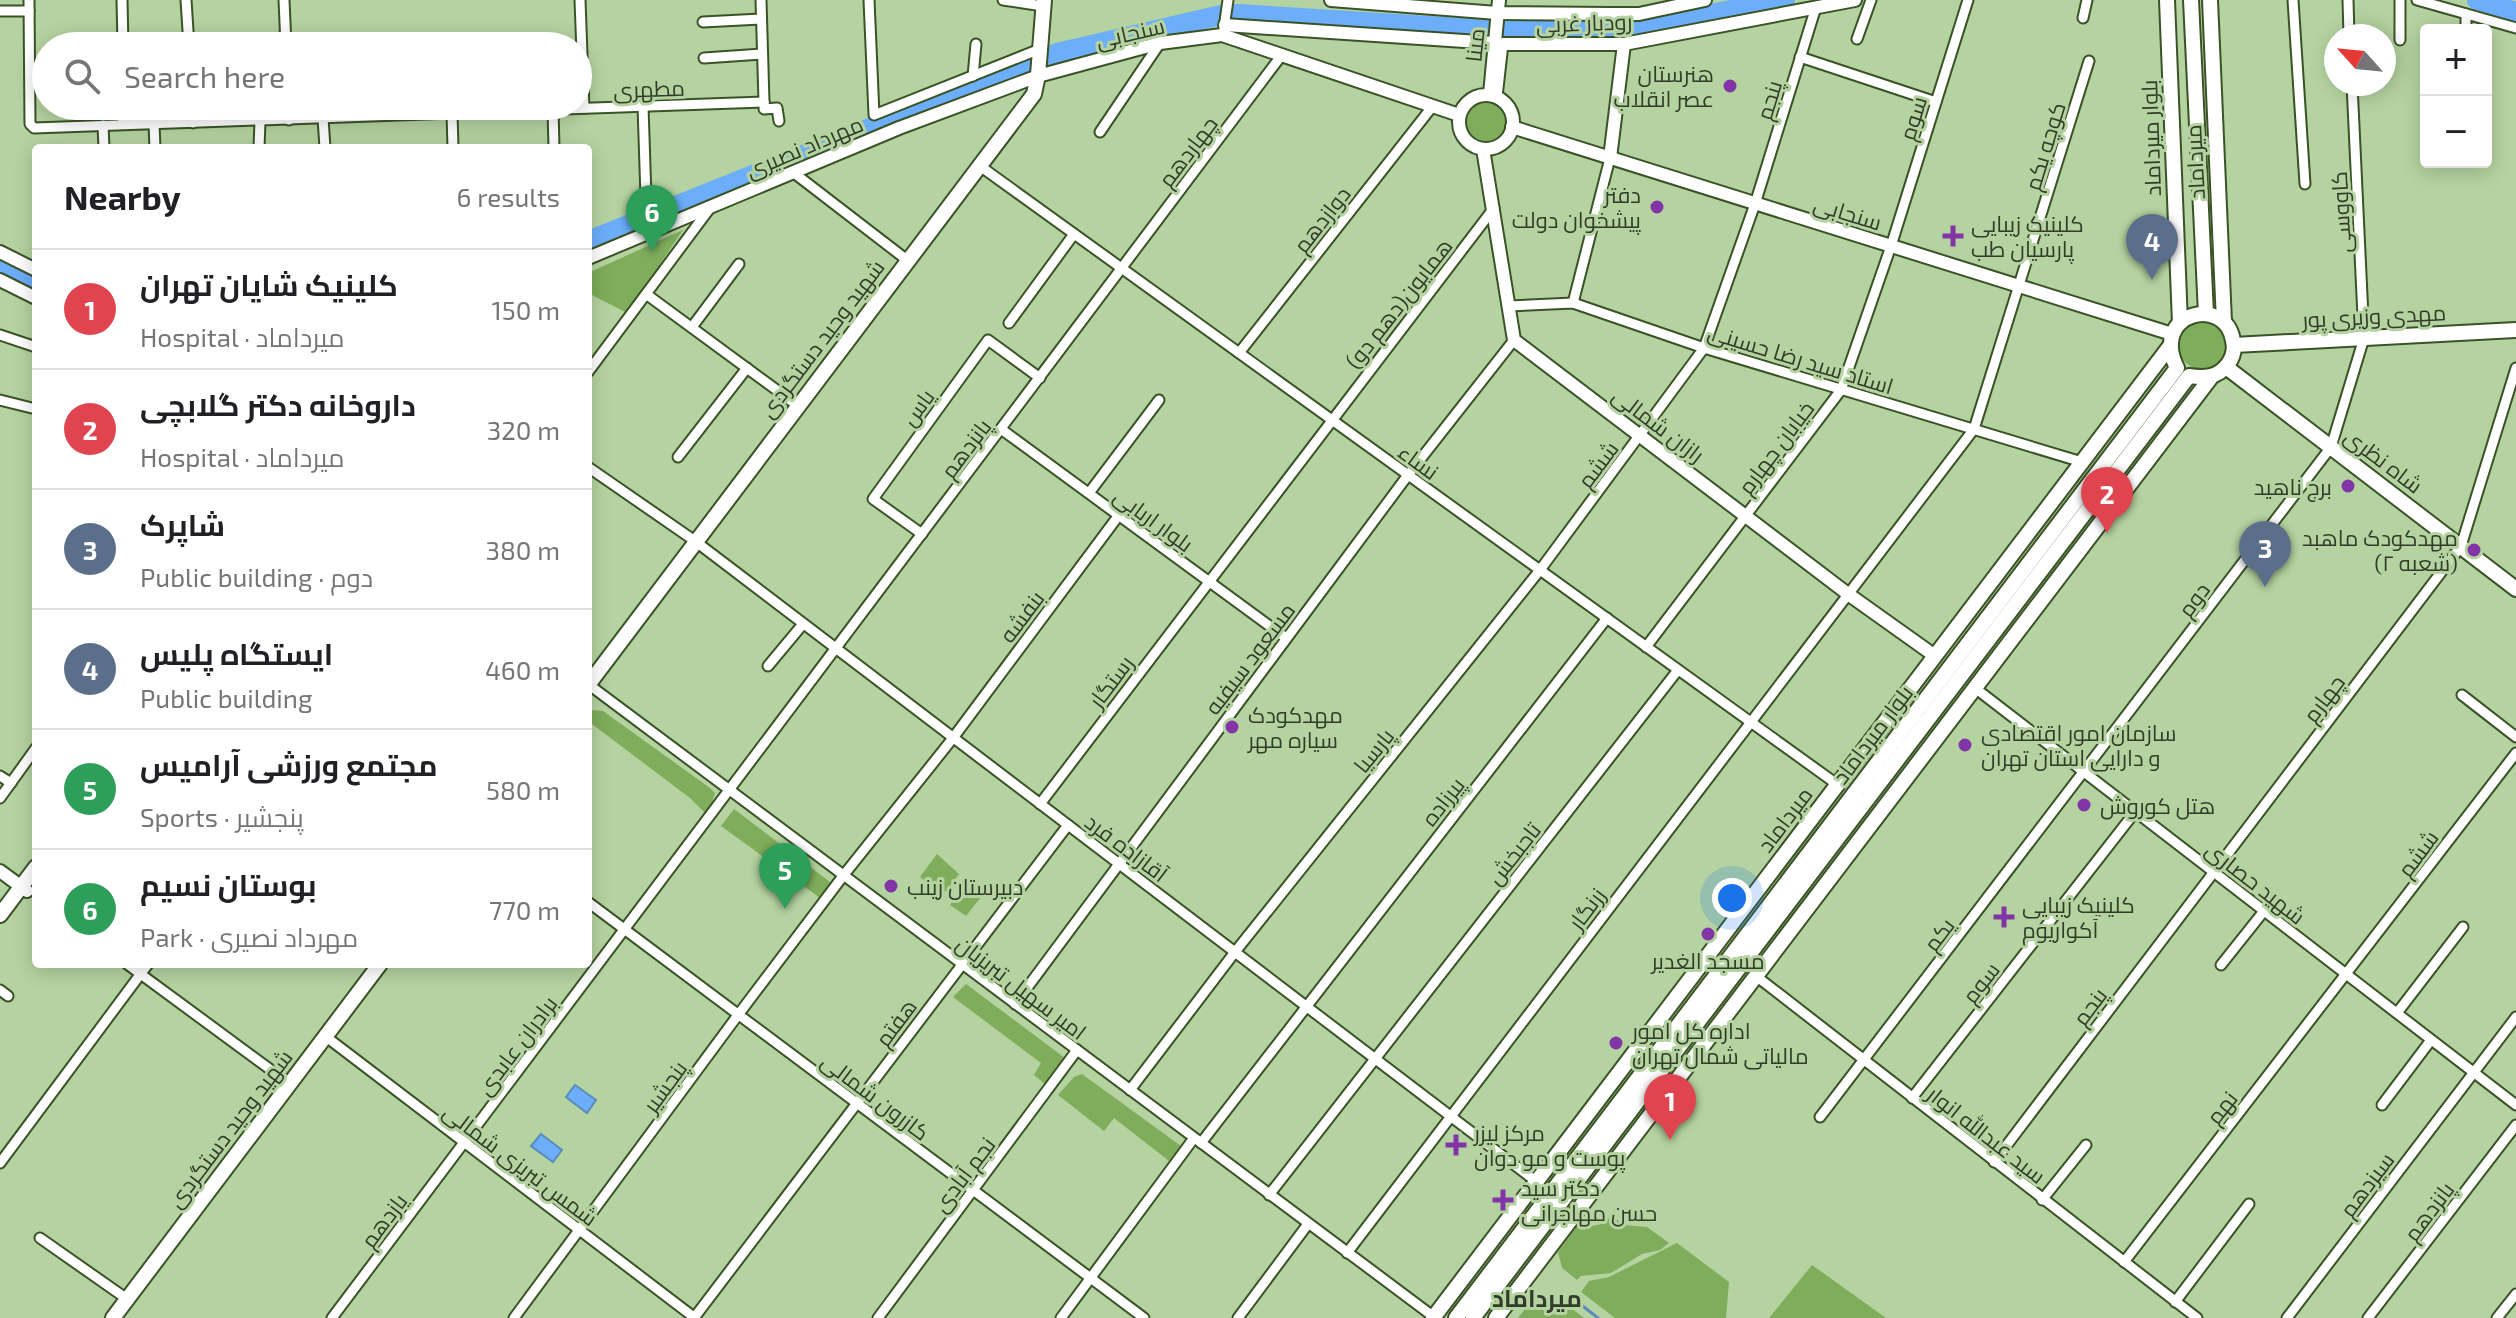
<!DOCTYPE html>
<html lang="en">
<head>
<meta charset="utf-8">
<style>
  body { margin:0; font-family:"Exo 2",Cairo,sans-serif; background:#f6f6f6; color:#202124 }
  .controls { position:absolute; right:24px; top:24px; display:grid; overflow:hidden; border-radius:8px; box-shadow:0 4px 20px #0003 }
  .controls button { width:72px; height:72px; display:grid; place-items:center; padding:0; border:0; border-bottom:2px solid #e0e0e0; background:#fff; color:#202124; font:40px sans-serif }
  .compass { position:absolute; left:2324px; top:24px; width:72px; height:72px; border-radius:50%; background:#fff; box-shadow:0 4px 20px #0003; rotate:297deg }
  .you { position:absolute; left:1732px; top:898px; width:28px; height:28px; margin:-20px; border:6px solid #fff; border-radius:50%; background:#1a73e8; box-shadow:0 0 0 12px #1a73e833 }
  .badge { display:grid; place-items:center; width:52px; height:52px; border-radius:50%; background:#0b8043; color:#fff; font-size:26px; font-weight:700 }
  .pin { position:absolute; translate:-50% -66px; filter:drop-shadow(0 2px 4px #0008) }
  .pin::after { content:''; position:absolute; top:42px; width:28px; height:24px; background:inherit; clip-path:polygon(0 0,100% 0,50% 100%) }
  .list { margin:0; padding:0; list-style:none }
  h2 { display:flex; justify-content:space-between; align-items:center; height:104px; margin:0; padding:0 32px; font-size:34px }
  h2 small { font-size:26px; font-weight:400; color:#757577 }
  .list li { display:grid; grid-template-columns:52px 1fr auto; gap:24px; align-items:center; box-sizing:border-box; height:120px; padding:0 32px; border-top:2px solid #e0e0e0 }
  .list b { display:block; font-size:30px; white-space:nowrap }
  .list p { margin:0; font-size:26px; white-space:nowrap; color:#757577 }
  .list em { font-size:26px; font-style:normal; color:#757577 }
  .icon { flex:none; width:44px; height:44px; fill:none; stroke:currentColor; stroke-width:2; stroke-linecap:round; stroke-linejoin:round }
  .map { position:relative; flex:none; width:2516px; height:1318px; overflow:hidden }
  .search { position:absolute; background:#fff; box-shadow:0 4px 20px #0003; left:32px; top:32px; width:560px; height:88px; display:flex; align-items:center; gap:20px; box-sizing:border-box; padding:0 28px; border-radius:44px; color:#757577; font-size:30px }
  .panel { position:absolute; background:#fff; box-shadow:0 4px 20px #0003; left:32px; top:144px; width:560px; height:824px; border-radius:8px }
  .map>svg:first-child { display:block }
</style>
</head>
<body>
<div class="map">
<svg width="2516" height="1318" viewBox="0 0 2516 1318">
  <rect width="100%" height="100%" fill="#b5d3a0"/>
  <!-- green -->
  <g fill="#7fad5b">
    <circle cx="1486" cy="122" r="22"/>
    <polygon points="683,230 627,313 588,293 588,273"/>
    <circle cx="2203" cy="346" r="24"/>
    <polygon points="593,710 603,711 710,788 715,793 711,806 705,813 690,798 592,724 588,724 588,713"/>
    <polygon points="734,809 830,882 820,898 721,826"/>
    <polygon points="937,854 959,874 946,892 936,884 933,887 920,877"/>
    <polygon points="971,877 975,881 973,884 984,893 966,916 950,905"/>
    <polygon points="966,984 1065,1058 1046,1085 1034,1075 1041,1063 953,997"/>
    <polygon points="1082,1074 1181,1146 1169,1161 1114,1118 1104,1131 1058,1095 1074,1077"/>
    <polygon points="1612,1216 1624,1225 1647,1227 1669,1243 1660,1250 1642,1254 1611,1273 1581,1276 1577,1280 1562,1268 1558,1252 1583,1218 1592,1226 1602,1224"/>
    <polygon points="1677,1243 1729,1282 1726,1318 1615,1318 1581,1292 1589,1281 1609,1277"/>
    <polygon points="1812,1265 1886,1318 1769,1318"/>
    <polygon points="1528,1305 1571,1308 1584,1318 1518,1318"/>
  </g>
  <!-- water -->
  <g fill="#6caefa" stroke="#5a8cbb" stroke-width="2">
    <polygon points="575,1085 596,1100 587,1113 566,1097"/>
    <polygon points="541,1134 562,1150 553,1162 531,1146"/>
  </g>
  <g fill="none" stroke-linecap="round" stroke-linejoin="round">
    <!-- stream -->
    <polyline stroke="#5a8cbb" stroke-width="3" points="1580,1304 1598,1318"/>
    <!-- river -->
    <g stroke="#6caefa" stroke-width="20">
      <polyline points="2477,0 2516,12"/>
      <polyline points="588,241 1057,53 1221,15 1239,14 1508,31 1635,28 1785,0"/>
      <polyline points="0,270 36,289"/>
    </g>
    <!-- minor casing -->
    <g stroke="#3a5326" stroke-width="13">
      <g id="minor">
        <polyline points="29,0 30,124 34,128 764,102"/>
        <polyline points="122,0 123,46"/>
        <polyline points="186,0 189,46"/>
        <polyline points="284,0 286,46"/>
        <polyline points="580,0 584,108"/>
        <polyline points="761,0 764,102"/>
        <polyline points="869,0 874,115 1040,49"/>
        <polyline points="1003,0 1043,6"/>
        <polyline points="2293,0 2305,184"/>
        <polyline points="2348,0 2349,36"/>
        <polyline points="2400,0 2400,40"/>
        <polyline points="2417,0 2516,28"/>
        <polyline points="0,11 29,11"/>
        <polyline points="2466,14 2466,30"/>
        <polyline points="2083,18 2087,0"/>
        <polyline points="703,22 761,19"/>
        <polyline points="1224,28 1228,0"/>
        <polyline points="1857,39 1871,0"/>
        <polyline points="188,43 286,38"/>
        <polyline points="1800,57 1936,102"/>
        <polyline points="704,58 762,54"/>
        <polyline points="973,76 976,44"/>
        <polyline points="1497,97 1503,44"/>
        <polyline points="764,102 764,109 777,108 779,121"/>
        <polyline points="123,106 123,124"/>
        <polyline points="192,106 193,123"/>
        <polyline points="288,106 289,120"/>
        <polyline points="643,106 646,198"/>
        <polyline points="553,109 554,148"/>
        <polyline points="452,113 453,148"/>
        <polyline points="323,118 325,148"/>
        <polyline points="154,124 155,148"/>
        <polyline points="103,125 104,148"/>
        <polyline points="1100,132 1160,43"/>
        <polyline points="259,148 260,121"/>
        <polyline points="980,166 1838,785"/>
        <polyline points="794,173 907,260"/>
        <polyline points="646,294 797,405"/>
        <polyline points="1573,303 1610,158"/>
        <polyline points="1509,306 1573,303 1704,348 2082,462"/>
        <polyline points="1009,323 1074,234"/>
        <polyline points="692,327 739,264"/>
        <polyline points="0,335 36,347"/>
        <polyline points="1239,353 1432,107"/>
        <polyline points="588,372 710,208"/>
        <polyline points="0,400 36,409"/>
        <polyline points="1001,429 1286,638"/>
        <polyline points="678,457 747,368"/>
        <polyline points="588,467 695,541 1537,1182"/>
        <polyline points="1089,493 1159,400"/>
        <polyline points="922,534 873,499 988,340 1040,378"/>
        <polyline points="1646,647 1841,390 1891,246 1968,0"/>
        <polyline points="768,666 803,624"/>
        <polyline points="588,684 1434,1317"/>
        <polyline points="1975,688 2516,1105"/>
        <polyline points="2462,695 2516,737"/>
        <polyline points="0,776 11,783"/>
        <polyline points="0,798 36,748"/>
        <polyline points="1040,804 1494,208"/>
        <polyline points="588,902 1144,1318"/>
        <polyline points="127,964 290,1084"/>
        <polyline points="2221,965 2264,911"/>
        <polyline points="1756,976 2197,1318"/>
        <polyline points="0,990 8,996"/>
        <polyline points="1015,1004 1408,475 1514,340"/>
        <polyline points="2397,1013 2463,927"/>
        <polyline points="325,1036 695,1318"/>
        <polyline points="1130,1090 1235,952 1540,570 1704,348 1755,204 1816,7"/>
        <polyline points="1912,1098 2135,812"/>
        <polyline points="2382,1105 2431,1040"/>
        <polyline points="1820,1117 2331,447 2364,338 2352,84"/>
        <polyline points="1201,1143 1607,618"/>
        <polyline points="1994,1162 2461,546 2516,368"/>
        <polyline points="0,1163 148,964"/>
        <polyline points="1269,1195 1678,670"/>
        <polyline points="2042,1200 2086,1145"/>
        <polyline points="40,1238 127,1299"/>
        <polyline points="1347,1253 1974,429 2089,61"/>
        <polyline points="2124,1262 2516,753"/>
        <polyline points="2175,1302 2249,1204"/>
        <polyline points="332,1318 1281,56"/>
        <polyline points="514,1318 738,1015 843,876 953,738 1119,515"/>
        <polyline points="694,1318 1068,825"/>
        <polyline points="878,1318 1077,1050"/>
        <polyline points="1061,1318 1194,1138"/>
        <polyline points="1238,1318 1308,1224"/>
        <polyline points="2287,1318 2516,1017"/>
        <polyline points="2368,1318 2516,1125"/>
        <polyline points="2497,1318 2516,1294"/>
      </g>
    </g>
    <!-- tertiary casing -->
    <g stroke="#3a5326" stroke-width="16">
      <g id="tertiary">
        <polyline points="1331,0 1497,13 1610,14 1639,14 1705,0"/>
        <polyline points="1225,25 1494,43"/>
        <polyline points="1503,44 1624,44 1855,0"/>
        <polyline points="1490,94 1499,0"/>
        <circle cx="1486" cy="122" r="27"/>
        <polyline points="1512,127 2172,334"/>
        <polyline points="1483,149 1514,340 1848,594 1935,656"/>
        <polyline points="1610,158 1624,44"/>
        <polyline points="0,252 36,270"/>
        <polyline points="588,258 899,128 1038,76 1160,43 1222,35 1459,115"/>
        <polyline points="0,280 36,298"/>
        <polyline points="0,871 27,891"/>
      </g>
    </g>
    <!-- secondary casing -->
    <g stroke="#3a5326" stroke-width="18">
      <g id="secondary">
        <polyline points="2167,0 2180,323"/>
        <polyline points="2191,0 2206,314"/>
        <polyline points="2210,0 2224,322"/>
        <polyline points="2234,345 2516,330"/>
        <polyline points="2226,367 2516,589"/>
        <polyline points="588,685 1034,94 1038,75 1044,0"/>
        <polyline points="0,915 36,867"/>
        <polyline points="113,1318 380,964"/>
        <polyline points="1433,1318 2170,346"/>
        <path d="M1456,1318L2177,368C2149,312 2226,294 2233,341C2235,349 2233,357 2228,364C2218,378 2204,378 2189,376L1473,1318"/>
        <polyline points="1496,1318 2212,376"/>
      </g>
    </g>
    <!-- minor -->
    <use href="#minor" stroke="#fff" stroke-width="9"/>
    <!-- tertiary -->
    <use href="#tertiary" stroke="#fff" stroke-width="12"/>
    <!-- secondary -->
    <use href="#secondary" stroke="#fff" stroke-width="14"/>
  </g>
  <!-- markers -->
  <g fill="#8135a6" stroke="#b5d3a0" stroke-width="3">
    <circle cx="1730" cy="86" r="8"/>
    <circle cx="1657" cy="207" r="8"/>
    <path d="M1949 224h8v8h8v8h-8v8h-8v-8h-8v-8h8z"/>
    <circle cx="2348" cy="486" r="8"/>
    <circle cx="2474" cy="550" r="8"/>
    <circle cx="1232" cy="727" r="8"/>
    <circle cx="1965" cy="745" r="8"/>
    <circle cx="2084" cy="805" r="8"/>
    <circle cx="891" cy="886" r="8"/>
    <path d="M2000 905h8v8h8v8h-8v8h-8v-8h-8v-8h8z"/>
    <circle cx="1708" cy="934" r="8"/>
    <circle cx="1616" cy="1043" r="8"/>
    <path d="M1452 1133h8v8h8v8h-8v8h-8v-8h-8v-8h8z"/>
    <path d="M1499 1188h8v8h8v8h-8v8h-8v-8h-8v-8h8z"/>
  </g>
  <g text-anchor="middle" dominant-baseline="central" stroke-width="6" stroke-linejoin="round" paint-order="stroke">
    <!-- street labels -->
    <g font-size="22" fill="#313d29" stroke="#b5d3a0">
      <text transform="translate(1584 22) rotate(-2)">رودبار غربی</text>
      <text transform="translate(1130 32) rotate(-13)">سنجابی</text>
      <text transform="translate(1474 45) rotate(-84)">مینا</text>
      <text transform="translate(649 88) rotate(-2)">مطهری</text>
      <text transform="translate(1768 100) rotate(-73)">پنجم</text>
      <text transform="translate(1912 118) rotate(-72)">سوم</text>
      <text transform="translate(2150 138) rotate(-92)">بلوار میرداماد</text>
      <text transform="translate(804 146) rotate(-23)">مهرداد نصیری</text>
      <text transform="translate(2044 146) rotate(-73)">کوچه یکم</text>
      <text transform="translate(1187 151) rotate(-53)">چهاردهم</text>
      <text transform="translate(2194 162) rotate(-93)">میرداماد</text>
      <text transform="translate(1848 212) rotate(17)">سنجابی</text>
      <text transform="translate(2340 212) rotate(-93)">کاووسی</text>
      <text transform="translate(1321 219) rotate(-52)">دوازدهم</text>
      <text transform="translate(1398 303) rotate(-52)">همایون(دهم دو)</text>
      <text transform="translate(2374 315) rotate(-3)">مهدی وزیری پور</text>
      <text transform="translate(821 338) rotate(-53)">شهید وحید دستگردی</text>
      <text transform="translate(1801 358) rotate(17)">استاد سید رضا حسینی</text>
      <text transform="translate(917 407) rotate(-54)">یاس</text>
      <text transform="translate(1659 424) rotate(37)">رازان شمالی</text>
      <text transform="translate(1775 447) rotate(-53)">خیابان چهارم</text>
      <text transform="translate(965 448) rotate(-53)">پانزدهم</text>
      <text transform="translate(2384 460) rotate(37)">شاه نظری</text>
      <text transform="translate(1419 461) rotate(36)">نساء</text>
      <text transform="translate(1597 464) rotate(-53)">ششم</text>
      <text transform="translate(1154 519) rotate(36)">بلوار اربابی</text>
      <text transform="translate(2193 599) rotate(-53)">دوم</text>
      <text transform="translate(1021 616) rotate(-53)">بنفشه</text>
      <text transform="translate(1249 658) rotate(-53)">مسعود سیفیه</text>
      <text transform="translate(1110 681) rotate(-53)">رستگار</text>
      <text transform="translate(2323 698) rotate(-53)">چهارم</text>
      <text transform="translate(1872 734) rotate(-53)">بلوار میرداماد</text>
      <text transform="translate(1373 750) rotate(-51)">پارسیا</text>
      <text transform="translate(1442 801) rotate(-52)">پیرزاده</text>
      <text transform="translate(1784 819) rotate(-53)">میرداماد</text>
      <text transform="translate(1127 847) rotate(37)">آقازاده فرد</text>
      <text transform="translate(1513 853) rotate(-52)">تاجبخش</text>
      <text transform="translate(2417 853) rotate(-53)">ششم</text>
      <text transform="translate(2256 882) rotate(38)">شهید حصاری</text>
      <text transform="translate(1586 908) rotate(-53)">زرنگار</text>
      <text transform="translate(1938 934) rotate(-53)">یکم</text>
      <text transform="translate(1980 982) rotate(-52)">سوم</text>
      <text transform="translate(1022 987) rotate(37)">امیر سهیل تبریزیان</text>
      <text transform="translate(2089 1006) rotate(-53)">پنجم</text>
      <text transform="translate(895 1022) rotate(-53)">هفتم</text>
      <text transform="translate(516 1045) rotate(-53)">برادران عابدی</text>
      <text transform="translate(664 1086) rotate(-54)">پنجشیر</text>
      <text transform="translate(876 1096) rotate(37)">کازرون شمالی</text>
      <text transform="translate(2221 1107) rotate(-52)">نهم</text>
      <text transform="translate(229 1128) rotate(-53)">شهید وحید دستگردی</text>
      <text transform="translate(1987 1134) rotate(38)">سید عبدالله انوار</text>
      <text transform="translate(521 1164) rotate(37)">شمس تبریزی شمالی</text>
      <text transform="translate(963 1174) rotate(-53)">نجم آبادی</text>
      <text transform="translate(2366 1184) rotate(-53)">سیزدهم</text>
      <text transform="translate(2428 1211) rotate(-53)">پانزدهم</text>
      <text transform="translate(383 1220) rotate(-53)">یازدهم</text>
    </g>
    <!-- poi labels -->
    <g font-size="22" fill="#313d29" stroke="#b5d3a0" text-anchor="start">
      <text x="1714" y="73" text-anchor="end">هنرستان<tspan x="1714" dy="25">عصر انقلاب</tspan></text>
      <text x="1641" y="194" text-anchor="end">دفتر<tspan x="1641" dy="25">پیشخوان دولت</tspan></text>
      <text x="1971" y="223">کلینیک زیبایی<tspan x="1971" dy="25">پارسیان طب</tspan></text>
      <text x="2332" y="486" text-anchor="end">برج ناهید</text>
      <text x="2458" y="537" text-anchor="end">مهدکودک ماهبد<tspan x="2458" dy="25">(شعبه ۲)</tspan></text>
      <text x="1248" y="714">مهدکودک<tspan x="1248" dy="25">سیاره مهر</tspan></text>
      <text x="1981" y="732">سازمان امور اقتصادی<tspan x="1981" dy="25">و دارایی استان تهران</tspan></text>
      <text x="2100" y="805">هتل کوروش</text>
      <text x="907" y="886">دبیرستان زینب</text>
      <text x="2022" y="904">کلینیک زیبایی<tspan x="2022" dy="25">آکواریوم</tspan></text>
      <text x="1708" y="960" text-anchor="middle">مسجد الغدیر</text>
      <text x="1632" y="1030">اداره کل امور<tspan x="1632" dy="25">مالیاتی شمال تهران</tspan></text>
      <text x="1474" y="1132">مرکز لیزر<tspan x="1474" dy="25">پوست و مو دوان</tspan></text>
      <text x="1521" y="1187">دکتر سید<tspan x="1521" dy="25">حسن مهاجرانی</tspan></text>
    </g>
    <!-- neighbourhood labels -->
    <g font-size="24" font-weight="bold" fill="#313d29" stroke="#b5d3a0">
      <text x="1537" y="1297">میرداماد</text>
    </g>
  </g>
</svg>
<div class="controls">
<button>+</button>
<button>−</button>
</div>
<svg class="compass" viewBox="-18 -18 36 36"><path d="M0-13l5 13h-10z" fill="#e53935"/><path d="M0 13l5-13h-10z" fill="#757577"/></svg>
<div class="you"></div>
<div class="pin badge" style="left:1670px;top:1140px;background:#e0444e">1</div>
<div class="pin badge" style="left:2107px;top:533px;background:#e0444e">2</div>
<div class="pin badge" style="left:2265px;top:587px;background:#5c6f8a">3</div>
<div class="pin badge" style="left:2152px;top:280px;background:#5c6f8a">4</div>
<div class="pin badge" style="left:785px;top:909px;background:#2e9e5b">5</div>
<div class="pin badge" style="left:652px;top:251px;background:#2e9e5b">6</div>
<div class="search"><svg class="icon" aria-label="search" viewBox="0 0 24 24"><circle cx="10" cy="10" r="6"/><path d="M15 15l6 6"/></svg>Search here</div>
<section class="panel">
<h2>Nearby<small>6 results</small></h2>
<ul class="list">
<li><span class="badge" style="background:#e0444e">1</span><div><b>کلینیک شایان تهران</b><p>Hospital · میرداماد</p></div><em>150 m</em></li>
<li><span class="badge" style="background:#e0444e">2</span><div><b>داروخانه دکتر گلابچی</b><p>Hospital · میرداماد</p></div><em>320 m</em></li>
<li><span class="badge" style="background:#5c6f8a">3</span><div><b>شاپرک</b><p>Public building · دوم</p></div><em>380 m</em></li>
<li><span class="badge" style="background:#5c6f8a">4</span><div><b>ایستگاه پلیس</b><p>Public building</p></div><em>460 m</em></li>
<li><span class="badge" style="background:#2e9e5b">5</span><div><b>مجتمع ورزشی آرامیس</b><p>Sports · پنجشیر</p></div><em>580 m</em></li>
<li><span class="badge" style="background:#2e9e5b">6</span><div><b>بوستان نسیم</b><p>Park · مهرداد نصیری</p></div><em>770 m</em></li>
</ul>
</section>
</div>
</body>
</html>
